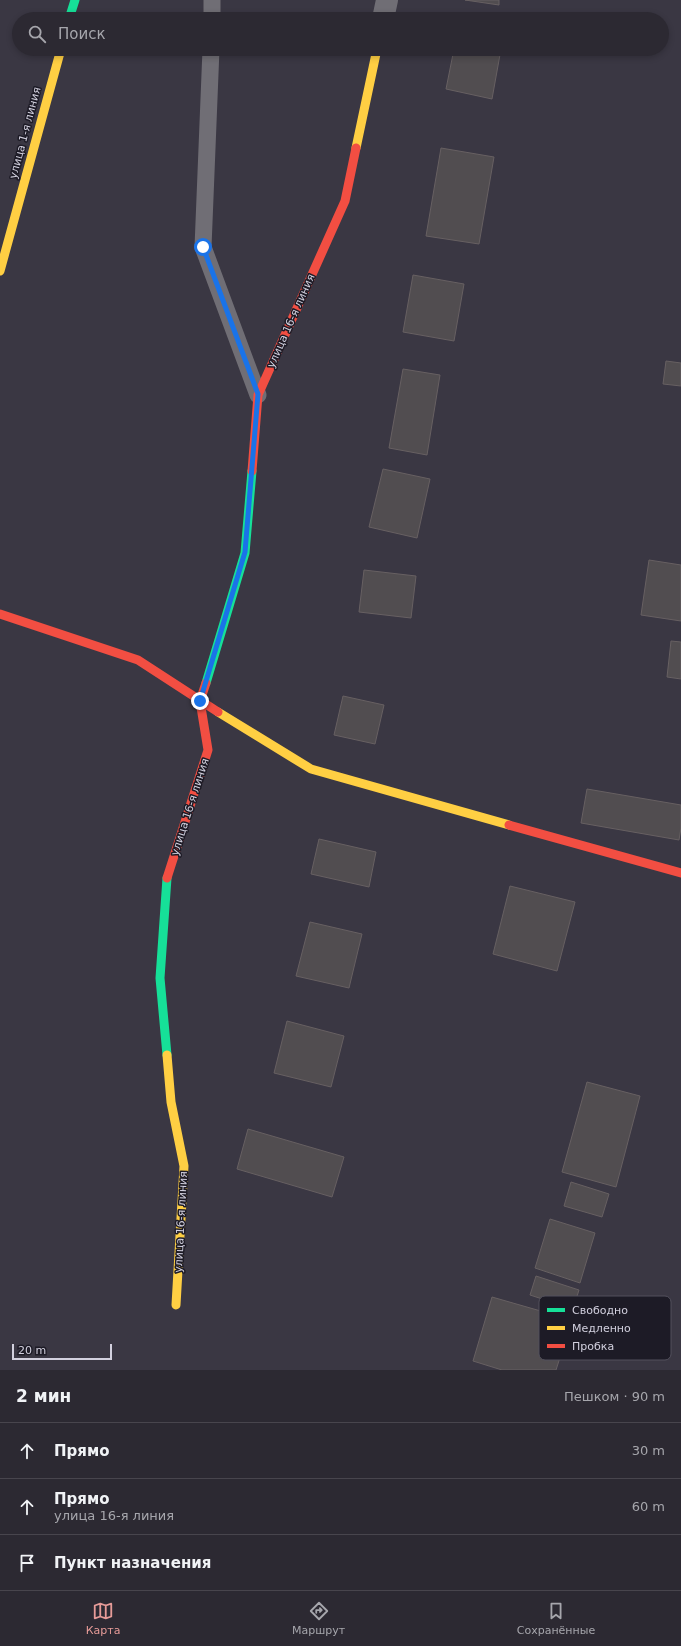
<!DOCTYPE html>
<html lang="ru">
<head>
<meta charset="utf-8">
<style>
  body { margin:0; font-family:"DejaVu Sans",sans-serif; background:#34313a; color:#f1f3f6 }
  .scale { position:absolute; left:12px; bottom:10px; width:100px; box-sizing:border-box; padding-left:4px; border:2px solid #d2d0de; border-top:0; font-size:11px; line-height:14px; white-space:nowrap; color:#d2d0de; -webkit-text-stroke:3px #1d1b26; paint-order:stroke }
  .stop { position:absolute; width:12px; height:12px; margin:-9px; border:3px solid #1a73e8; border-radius:50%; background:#fff }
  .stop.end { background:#1a73e8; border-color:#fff; box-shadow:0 1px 4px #0008 }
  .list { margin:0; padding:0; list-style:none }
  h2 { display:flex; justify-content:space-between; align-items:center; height:52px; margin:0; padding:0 16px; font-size:17px }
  h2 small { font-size:13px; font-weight:400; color:#a6a6ac }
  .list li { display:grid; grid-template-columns:26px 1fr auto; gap:12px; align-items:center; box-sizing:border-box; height:56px; padding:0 16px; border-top:1px solid #48454d }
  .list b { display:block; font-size:15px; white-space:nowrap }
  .list p { margin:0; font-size:13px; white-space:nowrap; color:#a6a6ac }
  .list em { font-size:13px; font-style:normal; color:#a6a6ac }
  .icon { flex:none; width:22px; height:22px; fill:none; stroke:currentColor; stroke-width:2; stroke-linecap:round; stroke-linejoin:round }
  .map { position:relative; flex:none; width:681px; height:1370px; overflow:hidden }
  .search { position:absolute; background:#2c2932; box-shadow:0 2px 6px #0003; left:12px; right:12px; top:12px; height:44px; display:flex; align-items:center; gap:10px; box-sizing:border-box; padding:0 14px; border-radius:22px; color:#a6a6ac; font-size:15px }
  .sheet { height:220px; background:#2c2932 }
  nav { display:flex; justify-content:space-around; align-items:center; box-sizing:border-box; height:56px; border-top:1px solid #48454d; background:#2c2932; font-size:11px; color:#a6a6ac }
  nav a { display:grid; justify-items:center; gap:2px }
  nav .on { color:#e69b98 }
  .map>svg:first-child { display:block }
</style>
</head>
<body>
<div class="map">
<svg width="681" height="1370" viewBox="0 0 681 1370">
  <rect width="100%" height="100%" fill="#3a3743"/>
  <!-- building -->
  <g fill="#514d50" stroke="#676062">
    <polygon points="465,0 499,0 499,5"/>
    <polygon points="454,49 501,49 492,99 446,89"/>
    <polygon points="441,148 494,157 479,244 426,236"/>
    <polygon points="413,275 464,284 454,341 403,332"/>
    <polygon points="666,361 681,363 681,386 663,384"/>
    <polygon points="403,369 440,375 427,455 389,448"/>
    <polygon points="383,469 430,479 417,538 369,527"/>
    <polygon points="649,560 681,565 681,621 641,615"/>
    <polygon points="364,570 416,576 411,618 359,612"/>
    <polygon points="671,641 681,642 681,679 667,677"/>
    <polygon points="343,696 384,705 375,744 334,735"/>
    <polygon points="587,789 681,805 681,828 679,840 581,823"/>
    <polygon points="319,839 376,852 369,887 311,874"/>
    <polygon points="510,886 575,902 557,971 493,954"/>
    <polygon points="310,922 362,934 349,988 296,976"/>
    <polygon points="287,1021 344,1036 331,1087 274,1073"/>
    <polygon points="587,1082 640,1096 616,1187 562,1172"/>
    <polygon points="248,1129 344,1157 332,1197 237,1169"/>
    <polygon points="571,1182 609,1194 602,1217 564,1206"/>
    <polygon points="550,1219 595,1233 580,1283 535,1268"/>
    <polygon points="536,1276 579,1290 573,1309 530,1295"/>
    <polygon points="492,1297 572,1320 556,1370 502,1370 473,1361"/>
  </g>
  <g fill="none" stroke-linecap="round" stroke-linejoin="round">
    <!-- lane -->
    <g stroke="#706e75" stroke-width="17">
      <polyline points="212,19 212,0"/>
      <polyline points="211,49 203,247 258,395"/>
    </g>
    <!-- street -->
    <polyline stroke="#706e75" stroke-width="22" points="383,19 387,0"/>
    <!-- fast -->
    <g stroke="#16e098" stroke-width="9">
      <polyline points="69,19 75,0"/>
      <polyline points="206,683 245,553 252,471"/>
      <polyline points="167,1055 160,978 167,878"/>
    </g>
    <!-- slow -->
    <g stroke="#ffcf43" stroke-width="9">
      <polyline points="356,148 377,49"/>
      <polyline points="0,271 61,49"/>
      <polyline points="218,712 311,769 509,825"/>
      <polyline points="167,1055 171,1102 184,1166 176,1305"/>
    </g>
    <!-- jam -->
    <g stroke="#f24e42" stroke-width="9">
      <polyline points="252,471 258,395 345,201 356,148"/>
      <polyline points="0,614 138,660 218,712"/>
      <polyline points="509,825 681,873"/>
      <polyline points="167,878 208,750 200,701 206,683"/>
    </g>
  </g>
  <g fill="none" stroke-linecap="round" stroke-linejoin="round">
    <!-- route -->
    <polyline stroke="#1a73e8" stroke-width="5" points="200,701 245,552 258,394 203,247"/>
  </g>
  <g text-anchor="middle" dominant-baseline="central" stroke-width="3" stroke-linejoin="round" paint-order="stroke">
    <!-- street labels -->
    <g font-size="11" fill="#d2d0de" stroke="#1d1b26">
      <text transform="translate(25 133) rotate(-75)">улица 1-я линия</text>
      <text transform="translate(291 321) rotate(-66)">улица 16-я линия</text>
      <text transform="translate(190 807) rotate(-72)">улица 16-я линия</text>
      <text transform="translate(181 1222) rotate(-87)">улица 16-я линия</text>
    </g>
  </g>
  <!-- legend -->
  <rect x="539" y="1296" width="132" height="64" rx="6" fill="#1d1b26" stroke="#53515d" stroke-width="1"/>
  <rect x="547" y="1308" width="18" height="4" fill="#16e098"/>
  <rect x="547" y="1326" width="18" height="4" fill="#ffcf43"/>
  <rect x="547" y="1344" width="18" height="4" fill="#f24e42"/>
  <g font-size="11" fill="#d2d0de">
    <text x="572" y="1314">Свободно</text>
    <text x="572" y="1332">Медленно</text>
    <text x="572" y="1350">Пробка</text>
  </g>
</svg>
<div class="scale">20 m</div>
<div class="stop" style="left:203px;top:247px"></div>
<div class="stop end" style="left:200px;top:701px"></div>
<div class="search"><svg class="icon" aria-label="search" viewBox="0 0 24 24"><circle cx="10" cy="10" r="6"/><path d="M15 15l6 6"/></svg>Поиск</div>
</div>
<section class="sheet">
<h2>2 мин<small>Пешком · 90 m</small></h2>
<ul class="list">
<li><svg class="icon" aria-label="ahead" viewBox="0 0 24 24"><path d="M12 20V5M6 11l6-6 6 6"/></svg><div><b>Прямо</b></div><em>30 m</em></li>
<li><svg class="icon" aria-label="ahead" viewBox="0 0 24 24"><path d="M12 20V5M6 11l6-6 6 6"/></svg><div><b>Прямо</b><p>улица 16-я линия</p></div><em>60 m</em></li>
<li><svg class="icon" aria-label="arrive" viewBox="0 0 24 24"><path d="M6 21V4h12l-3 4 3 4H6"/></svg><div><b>Пункт назначения</b></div></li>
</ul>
</section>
<nav>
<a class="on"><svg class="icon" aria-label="map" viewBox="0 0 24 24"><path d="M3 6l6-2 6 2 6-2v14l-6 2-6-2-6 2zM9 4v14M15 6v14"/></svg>Карта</a>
<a><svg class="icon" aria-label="directions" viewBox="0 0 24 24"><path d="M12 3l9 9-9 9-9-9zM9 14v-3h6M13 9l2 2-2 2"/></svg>Маршрут</a>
<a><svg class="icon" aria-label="saved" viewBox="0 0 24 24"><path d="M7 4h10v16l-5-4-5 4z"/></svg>Сохранённые</a>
</nav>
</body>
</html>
